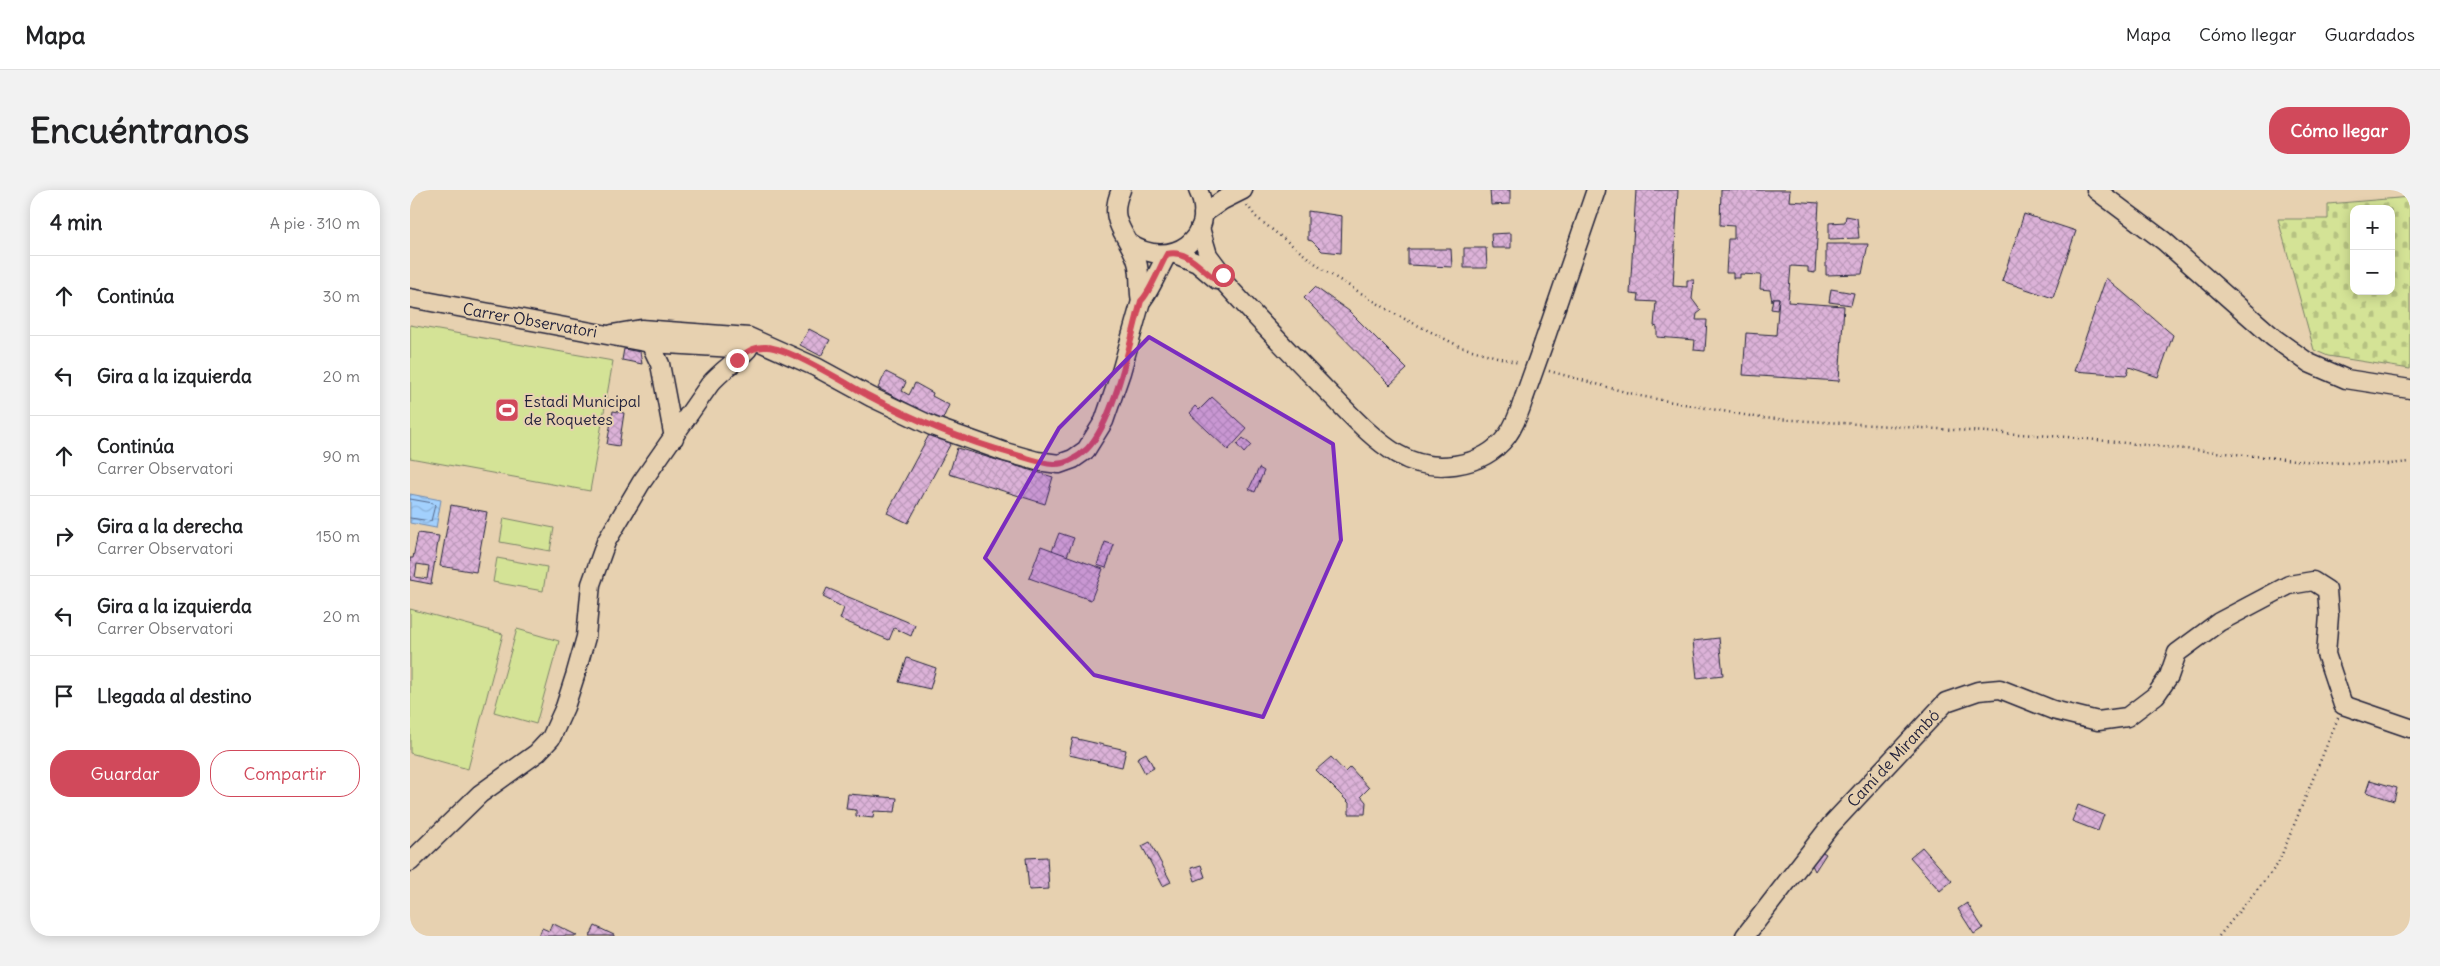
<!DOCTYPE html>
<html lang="es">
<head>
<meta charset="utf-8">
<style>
  body { margin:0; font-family:Delius,sans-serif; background:#f2f2f2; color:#202124 }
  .controls { position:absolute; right:15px; top:15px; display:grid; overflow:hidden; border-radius:10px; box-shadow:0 2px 12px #0003 }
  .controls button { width:45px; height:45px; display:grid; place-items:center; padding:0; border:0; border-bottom:1px solid #e0e0e0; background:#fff; color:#202124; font:25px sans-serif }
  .stop { position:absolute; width:15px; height:15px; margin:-11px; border:4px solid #d1495b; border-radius:50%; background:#fff }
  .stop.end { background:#d1495b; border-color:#fff; box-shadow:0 1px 5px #0008 }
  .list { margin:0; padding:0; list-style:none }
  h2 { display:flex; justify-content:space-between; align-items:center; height:65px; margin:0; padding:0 20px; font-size:21px }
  h2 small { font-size:16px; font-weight:400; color:#757577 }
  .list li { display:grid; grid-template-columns:32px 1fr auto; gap:15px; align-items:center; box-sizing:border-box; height:80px; padding:0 20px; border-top:1px solid #e0e0e0 }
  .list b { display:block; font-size:19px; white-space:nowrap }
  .list p { margin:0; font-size:16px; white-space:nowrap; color:#757577 }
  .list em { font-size:16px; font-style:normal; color:#757577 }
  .actions { display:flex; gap:10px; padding:15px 20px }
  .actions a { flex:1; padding:11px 0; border:1px solid #d1495b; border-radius:20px; text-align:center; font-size:18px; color:#d1495b }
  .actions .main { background:#d1495b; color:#fff }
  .icon { flex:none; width:28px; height:28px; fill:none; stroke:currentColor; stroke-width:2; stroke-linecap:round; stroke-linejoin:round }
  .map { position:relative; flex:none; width:2000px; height:746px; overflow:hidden; border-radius:20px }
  header { display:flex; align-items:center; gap:30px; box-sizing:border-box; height:70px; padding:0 25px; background:#fff; border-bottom:1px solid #e0e0e0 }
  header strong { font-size:24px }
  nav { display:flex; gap:28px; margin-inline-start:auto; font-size:18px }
  .intro { display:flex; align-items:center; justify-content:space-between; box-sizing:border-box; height:120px; padding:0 30px }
  h1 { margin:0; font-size:35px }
  .button { padding:12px 22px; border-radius:20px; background:#d1495b; color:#fff; font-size:18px; font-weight:700 }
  main { display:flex; gap:30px; padding:0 30px }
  aside { flex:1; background:#fff; border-radius:20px; box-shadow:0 2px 12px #0003 }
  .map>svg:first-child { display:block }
</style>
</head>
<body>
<header>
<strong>Mapa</strong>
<nav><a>Mapa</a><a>Cómo llegar</a><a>Guardados</a></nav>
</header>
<div class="intro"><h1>Encuéntranos</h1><a class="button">Cómo llegar</a></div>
<main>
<aside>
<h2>4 min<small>A pie · 310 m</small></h2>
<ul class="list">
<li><svg class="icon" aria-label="ahead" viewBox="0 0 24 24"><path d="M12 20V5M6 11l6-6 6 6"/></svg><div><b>Continúa</b></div><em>30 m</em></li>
<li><svg class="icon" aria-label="left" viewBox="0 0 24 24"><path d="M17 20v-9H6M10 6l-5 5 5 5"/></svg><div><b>Gira a la izquierda</b></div><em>20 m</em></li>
<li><svg class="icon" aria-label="ahead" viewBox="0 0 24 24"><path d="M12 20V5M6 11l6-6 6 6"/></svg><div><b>Continúa</b><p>Carrer Observatori</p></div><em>90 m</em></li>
<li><svg class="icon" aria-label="right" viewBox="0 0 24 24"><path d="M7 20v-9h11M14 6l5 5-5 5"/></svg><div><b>Gira a la derecha</b><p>Carrer Observatori</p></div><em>150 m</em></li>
<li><svg class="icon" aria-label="left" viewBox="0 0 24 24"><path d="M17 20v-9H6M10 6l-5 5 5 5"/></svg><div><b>Gira a la izquierda</b><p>Carrer Observatori</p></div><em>20 m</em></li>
<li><svg class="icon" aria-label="arrive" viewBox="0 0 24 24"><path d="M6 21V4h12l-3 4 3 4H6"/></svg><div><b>Llegada al destino</b></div></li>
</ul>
<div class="actions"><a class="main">Guardar</a><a>Compartir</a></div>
</aside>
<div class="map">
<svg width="2000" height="746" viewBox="0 0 2000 746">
  <defs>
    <pattern id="cemetery-stones" width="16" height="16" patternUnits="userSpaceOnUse" patternTransform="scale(1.25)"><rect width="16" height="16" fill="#d4e396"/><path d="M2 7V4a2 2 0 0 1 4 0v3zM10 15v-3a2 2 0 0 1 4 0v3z" fill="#b6c282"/></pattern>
    <pattern id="water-waves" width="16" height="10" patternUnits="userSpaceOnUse" patternTransform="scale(1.25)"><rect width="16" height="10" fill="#a2d0fd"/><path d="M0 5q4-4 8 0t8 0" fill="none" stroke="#8bb2da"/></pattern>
    <pattern id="building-cross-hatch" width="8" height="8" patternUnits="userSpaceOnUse" patternTransform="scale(1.25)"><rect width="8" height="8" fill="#dcb2d8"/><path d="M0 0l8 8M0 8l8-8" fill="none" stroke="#bc99ba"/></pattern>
  </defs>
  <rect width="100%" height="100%" fill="#e7d1b0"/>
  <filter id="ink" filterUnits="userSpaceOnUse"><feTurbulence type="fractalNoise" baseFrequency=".02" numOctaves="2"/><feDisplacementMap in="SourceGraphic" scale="10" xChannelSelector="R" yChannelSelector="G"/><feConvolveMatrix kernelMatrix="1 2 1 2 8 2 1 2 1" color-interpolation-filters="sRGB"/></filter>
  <g filter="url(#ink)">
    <!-- grass -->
    <g fill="#d4e396" stroke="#7b8268">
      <polygon points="0,135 203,171 180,301 0,268"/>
      <polygon points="94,328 144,338 140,361 90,352"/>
      <polygon points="87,368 137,377 133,401 83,392"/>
      <polygon points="0,419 93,444 58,579 0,563"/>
      <polygon points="107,439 149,451 126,534 84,522"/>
    </g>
    <!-- cemetery -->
    <path fill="url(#cemetery-stones)" stroke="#7b8268" fill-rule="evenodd" d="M2000,7V179L1918,166L1904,160L1868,29H1918V14ZM1944,19H1981V101H1944Z"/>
    <!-- water -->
    <polygon fill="url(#water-waves)" stroke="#6f8aaf" points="0,304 31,310 26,338 0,333"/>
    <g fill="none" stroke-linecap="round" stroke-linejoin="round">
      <!-- shore -->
      <polyline stroke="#556889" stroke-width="1" points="0,309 23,313 25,315 21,331 0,328"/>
    </g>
    <!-- building -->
    <g fill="url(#building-cross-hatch)" stroke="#22223b" fill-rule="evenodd">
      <polygon points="1080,0 1100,0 1100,14 1081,15"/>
      <polygon points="1226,0 1268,0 1263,96 1277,97 1277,90 1284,90 1282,109 1291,121 1287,124 1286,130 1297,130 1295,161 1284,160 1285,150 1247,147 1247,137 1244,136 1246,112 1228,111 1229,105 1220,104"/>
      <polygon points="1311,0 1380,0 1379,11 1409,13 1405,83 1398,82 1398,77 1381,76 1378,112 1434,116 1429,191 1333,185 1336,143 1366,145 1369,108 1363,108 1362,111 1360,100 1350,99 1351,85 1330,84 1330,88 1323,88 1323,83 1316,83 1318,49 1324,49 1324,36 1310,35"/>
      <polygon points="898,21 932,26 931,63 912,61 902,51 898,50"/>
      <polygon points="1614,24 1666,41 1643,108 1592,91"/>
      <polygon points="1436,26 1447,28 1449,48 1419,49 1419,33 1435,32"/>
      <polygon points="1101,43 1101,58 1082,58 1081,44"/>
      <polygon points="1416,54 1458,54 1452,84 1416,85"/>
      <polygon points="1054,58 1076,58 1077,78 1054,78"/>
      <polygon points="998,59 1041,59 1042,77 998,75"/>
      <polygon points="1696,88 1763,145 1748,187 1719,177 1717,185 1664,181"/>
      <polygon points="905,97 939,121 997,179 980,195 894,108"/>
      <polygon points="1421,99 1444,103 1441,115 1419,112"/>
      <polygon points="1363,108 1369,108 1367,120 1361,119"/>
      <polygon points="399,139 420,150 411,166 390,155"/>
      <polygon points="214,159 230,162 232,174 212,170"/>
      <polygon points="476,182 496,192 492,201 499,205 505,193 523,203 522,206 539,215 532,231 468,198"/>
      <polygon points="802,207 837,239 818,260 779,223 785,216 789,220"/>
      <polygon points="203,221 214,223 209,256 197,254"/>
      <polygon points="520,243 541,253 498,333 477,323"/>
      <polygon points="833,248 841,255 834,263 827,255"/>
      <polygon points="547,258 643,287 635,314 539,284"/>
      <polygon points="849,278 854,281 845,302 839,299"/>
      <polygon points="41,315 77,322 66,382 30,376"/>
      <path d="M8,343L29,346L21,394L0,390V368H3ZM7,374L19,376L17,389L5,387Z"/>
      <polygon points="649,343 664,348 657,366 642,361"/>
      <polygon points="695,352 704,355 696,378 687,375"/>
      <polygon points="631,356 693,379 681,410 619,388"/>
      <polygon points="417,398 505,435 501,446 484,438 479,450 430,429 434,418 413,407"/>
      <polygon points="1309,448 1313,485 1287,488 1283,451"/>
      <polygon points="497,468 526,478 520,499 489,492"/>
      <polygon points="663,548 716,560 712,577 659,565"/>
      <polygon points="736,563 744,578 735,583 727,568"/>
      <polygon points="921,567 935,582 940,577 959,598 951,606 956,612 955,624 939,624 939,613 906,580"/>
      <polygon points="1960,590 1987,598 1984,611 1956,602"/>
      <polygon points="438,604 487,608 485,622 464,621 463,628 446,626 446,620 436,619"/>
      <polygon points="1668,615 1694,625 1688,641 1662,631"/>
      <polygon points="740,652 761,692 753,696 732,656"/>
      <polygon points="1512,657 1542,691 1530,701 1500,667"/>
      <polygon points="1410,660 1416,664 1405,681 1401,673"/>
      <polygon points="637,667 639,699 619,700 616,668"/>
      <polygon points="791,675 795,687 785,691 781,678"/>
      <polygon points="1557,713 1573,738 1564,744 1548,719"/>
      <polygon points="142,733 168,746 129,746 132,738 139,741"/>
      <polygon points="185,736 204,745 204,746 180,746"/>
    </g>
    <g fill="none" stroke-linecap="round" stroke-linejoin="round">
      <!-- minor casing -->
      <g stroke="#22223b" stroke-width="21">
        <g id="minor">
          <path d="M711,0C696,33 719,44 727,72C731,85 728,98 731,111"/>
          <polyline points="1686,0 1754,51 1864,148 1899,173 1936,189 2000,199"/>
          <polyline points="793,24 813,10 833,0"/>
          <path d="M790,38L798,65L813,85L814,92C848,130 883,166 919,203C940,224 961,248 987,264C1021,284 1072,279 1097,246C1105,235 1110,221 1114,208"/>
          <path d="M719,53C760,82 810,47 788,0"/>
          <polyline points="763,63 787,73 807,90"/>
          <polyline points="0,108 240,153 324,158"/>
          <path d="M731,111C739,104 750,76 757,65"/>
          <polyline points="202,144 231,139 339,147 406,177 461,207 522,236 595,262 627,271 649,274 663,269 676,260 694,231 711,182 731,111"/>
          <polyline points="1134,152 1186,0"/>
          <polyline points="240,153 250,174 264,248"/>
          <path d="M0,672L70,604L127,563L141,548L155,517L165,486L176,447L181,394L196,352L231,293L300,194C312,180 326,172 338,159"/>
          <polyline points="1335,746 1421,635 1536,512 1568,501 1590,499 1643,520 1688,531 1717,527 1746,505 1759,486 1767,463 1809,432 1879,395 1903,391 1917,400 1919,425 1916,464 1933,515 2000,538"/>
        </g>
      </g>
      <!-- path -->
      <g stroke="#22223b" stroke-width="2.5" stroke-dasharray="1 4" stroke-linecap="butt">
        <polyline points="837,15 846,27 915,81 985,124 1051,157 1109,173"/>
        <polyline points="1139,181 1230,206 1351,228 1657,247 1904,272 1980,274 2000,272"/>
        <polyline points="1809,746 1868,674 1928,528"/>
      </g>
      <!-- minor -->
      <use href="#minor" stroke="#e7d1b0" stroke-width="18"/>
      <!-- minor-bridge casing -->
      <g stroke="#22223b" stroke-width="21" stroke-linecap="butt">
        <polyline id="minor-bridge" points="1114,208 1134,152"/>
      </g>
      <!-- minor-bridge -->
      <use href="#minor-bridge" stroke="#e7d1b0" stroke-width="18"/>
    </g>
  </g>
  <g fill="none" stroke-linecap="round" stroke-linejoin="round" filter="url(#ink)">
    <!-- route -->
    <path stroke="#d1495b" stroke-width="6" d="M327,170C336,162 344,156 357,157C379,158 437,194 459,206C504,230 553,250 603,264C615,267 630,273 643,274C655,275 668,267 677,259C705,230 720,151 731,111C740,103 750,76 757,64C782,58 795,89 814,92L813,85"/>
  </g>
  <!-- marked area -->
  <path fill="#7b2cbf" fill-opacity="0.2" stroke="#7b2cbf" stroke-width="4" stroke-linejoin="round" d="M739,147L923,254L931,350L853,527L684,485L575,368L649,238Z"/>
  <!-- icons -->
  <defs>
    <g id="stadium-square" transform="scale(1.25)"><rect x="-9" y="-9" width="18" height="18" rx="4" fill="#d1495b" stroke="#e7d1b0"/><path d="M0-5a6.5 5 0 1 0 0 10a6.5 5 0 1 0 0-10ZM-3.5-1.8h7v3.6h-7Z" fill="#fff"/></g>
  </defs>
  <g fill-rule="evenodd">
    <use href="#stadium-square" x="97" y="220"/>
  </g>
  <g text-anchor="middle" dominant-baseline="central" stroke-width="4" stroke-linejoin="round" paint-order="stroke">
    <!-- street labels -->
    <g font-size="16" fill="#22223b" stroke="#e7d1b0">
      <text transform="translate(120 130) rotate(10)">Carrer Observatori</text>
      <text transform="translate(1483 568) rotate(-47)">Camí de Mirambó</text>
    </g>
    <!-- poi labels -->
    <g font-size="16" fill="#22223b" stroke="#e7d1b0" text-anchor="start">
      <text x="114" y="211">Estadi Municipal<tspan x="114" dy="18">de Roquetes</tspan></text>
    </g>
  </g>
</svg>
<div class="controls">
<button>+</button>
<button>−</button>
</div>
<div class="stop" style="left:813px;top:85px"></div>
<div class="stop end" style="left:327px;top:170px"></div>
</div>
</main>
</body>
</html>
